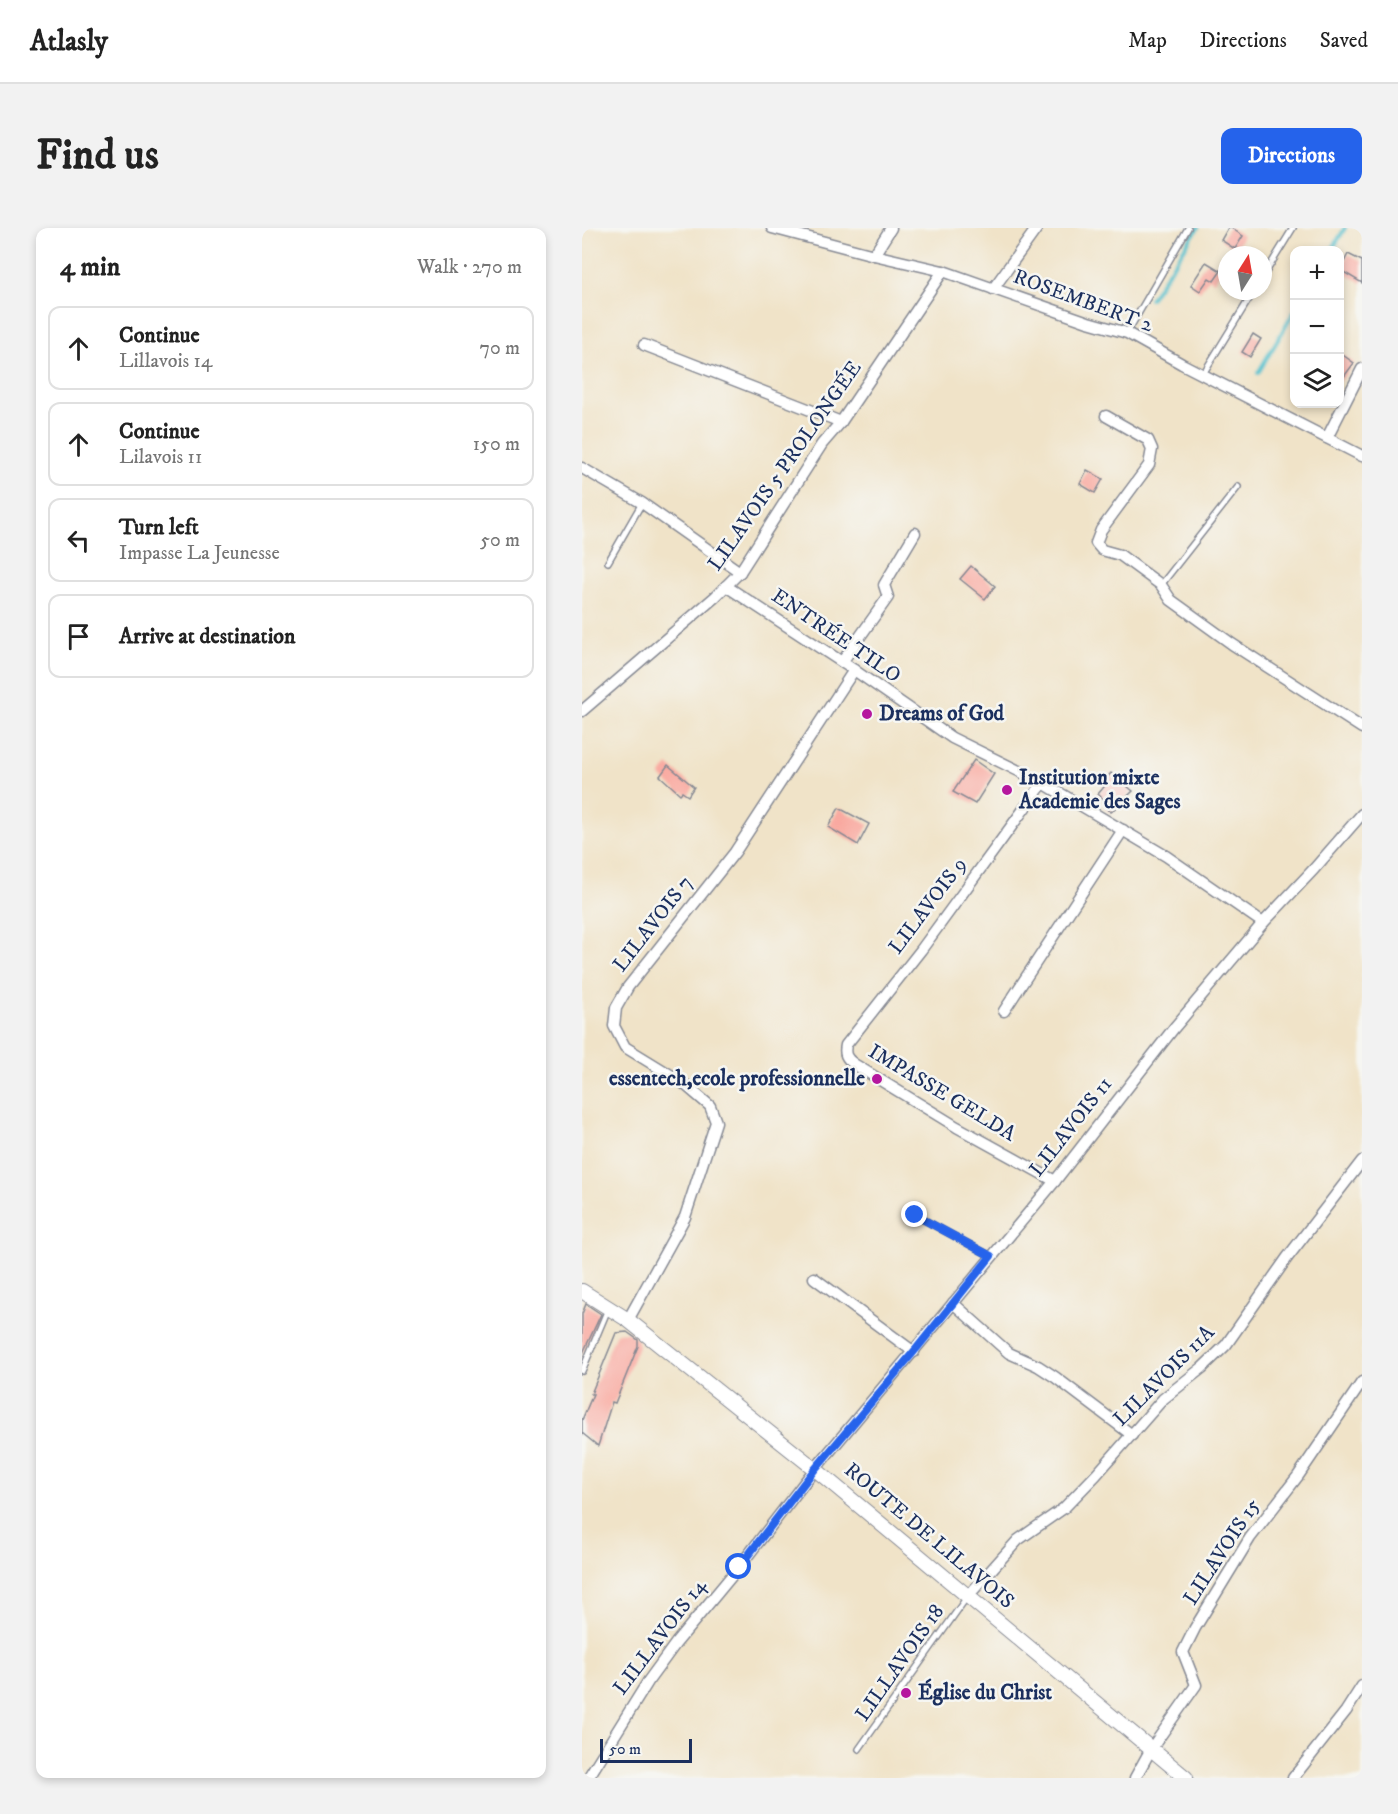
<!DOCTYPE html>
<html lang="en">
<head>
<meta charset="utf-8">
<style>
  body { margin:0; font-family:"IM FELL DW Pica",serif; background:#f2f2f2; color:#222 }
  .controls { position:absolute; right:18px; top:18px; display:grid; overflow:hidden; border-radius:12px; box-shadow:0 3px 9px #0003 }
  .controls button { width:54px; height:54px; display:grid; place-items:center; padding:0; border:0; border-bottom:2px solid #e0e0e0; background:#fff; color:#222; font:30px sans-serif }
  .compass { position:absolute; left:636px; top:18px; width:54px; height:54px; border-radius:50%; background:#fff; box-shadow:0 3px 9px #0003; rotate:11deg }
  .scale { position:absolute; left:18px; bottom:15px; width:92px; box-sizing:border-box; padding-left:6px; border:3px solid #1b2f5e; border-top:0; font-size:16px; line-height:21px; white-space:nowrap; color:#1b2f5e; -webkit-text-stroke:4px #f6f6f2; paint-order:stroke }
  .stop { position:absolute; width:18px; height:18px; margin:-14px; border:4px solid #2563eb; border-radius:50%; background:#fff }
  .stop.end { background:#2563eb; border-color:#fff; box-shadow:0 2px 6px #0008 }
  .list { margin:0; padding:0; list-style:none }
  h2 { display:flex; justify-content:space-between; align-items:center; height:78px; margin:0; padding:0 24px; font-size:26px }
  h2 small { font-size:20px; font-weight:400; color:#767676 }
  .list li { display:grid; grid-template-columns:39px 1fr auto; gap:18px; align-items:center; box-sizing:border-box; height:84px; margin:0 12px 12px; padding:0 12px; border:2px solid #e0e0e0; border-radius:12px }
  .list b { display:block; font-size:22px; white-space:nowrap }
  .list p { margin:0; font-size:20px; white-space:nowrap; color:#767676 }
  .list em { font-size:20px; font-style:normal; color:#767676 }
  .icon { flex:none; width:33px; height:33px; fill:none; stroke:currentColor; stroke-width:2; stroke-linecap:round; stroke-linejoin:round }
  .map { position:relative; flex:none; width:780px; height:1550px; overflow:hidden; border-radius:12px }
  header { display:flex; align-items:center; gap:36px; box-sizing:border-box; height:84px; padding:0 30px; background:#fff; border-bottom:2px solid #e0e0e0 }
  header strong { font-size:28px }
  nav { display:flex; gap:33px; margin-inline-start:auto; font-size:21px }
  .intro { display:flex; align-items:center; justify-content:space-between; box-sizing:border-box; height:144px; padding:0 36px }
  h1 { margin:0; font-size:42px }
  .button { padding:15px 27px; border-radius:12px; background:#2563eb; color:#fff; font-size:21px; font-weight:700 }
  main { display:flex; gap:36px; padding:0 36px }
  aside { flex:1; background:#fff; border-radius:12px; box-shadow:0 3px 9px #0003 }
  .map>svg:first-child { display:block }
</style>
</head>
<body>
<header>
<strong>Atlasly</strong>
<nav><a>Map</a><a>Directions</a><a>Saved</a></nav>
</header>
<div class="intro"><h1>Find us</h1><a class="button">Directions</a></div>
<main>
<aside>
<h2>4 min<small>Walk · 270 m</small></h2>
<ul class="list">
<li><svg class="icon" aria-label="ahead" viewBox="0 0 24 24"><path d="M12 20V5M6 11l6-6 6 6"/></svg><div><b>Continue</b><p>Lillavois 14</p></div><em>70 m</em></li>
<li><svg class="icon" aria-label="ahead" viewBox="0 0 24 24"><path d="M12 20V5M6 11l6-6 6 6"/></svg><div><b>Continue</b><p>Lilavois 11</p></div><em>150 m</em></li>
<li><svg class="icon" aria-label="left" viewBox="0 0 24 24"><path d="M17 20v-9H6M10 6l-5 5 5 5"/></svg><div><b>Turn left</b><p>Impasse La Jeunesse</p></div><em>50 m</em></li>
<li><svg class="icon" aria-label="arrive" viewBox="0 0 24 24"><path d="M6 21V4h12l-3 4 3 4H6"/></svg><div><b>Arrive at destination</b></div></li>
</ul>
</aside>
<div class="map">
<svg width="780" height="1550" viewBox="0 0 780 1550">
  <rect width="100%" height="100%" fill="#f6f6f2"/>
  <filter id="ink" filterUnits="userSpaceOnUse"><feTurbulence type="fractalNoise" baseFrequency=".0167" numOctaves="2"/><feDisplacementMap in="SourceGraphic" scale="12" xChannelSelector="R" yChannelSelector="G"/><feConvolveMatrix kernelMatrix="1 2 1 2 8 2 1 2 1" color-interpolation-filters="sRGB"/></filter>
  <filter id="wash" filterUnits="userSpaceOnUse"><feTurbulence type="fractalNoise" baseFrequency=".008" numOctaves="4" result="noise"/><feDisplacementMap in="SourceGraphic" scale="24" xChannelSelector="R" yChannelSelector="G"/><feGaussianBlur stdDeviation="1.35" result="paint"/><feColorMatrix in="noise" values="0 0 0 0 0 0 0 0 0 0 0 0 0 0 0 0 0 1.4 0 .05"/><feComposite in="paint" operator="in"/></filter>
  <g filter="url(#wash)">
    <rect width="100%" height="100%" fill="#f0e3c8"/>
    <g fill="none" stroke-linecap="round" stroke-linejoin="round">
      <!-- stream -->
      <g stroke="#55c1ce" stroke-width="4">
        <polyline points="750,22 763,0"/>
        <polyline points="568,71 616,0"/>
        <polyline points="676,145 712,84"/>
      </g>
    </g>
    <g id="blocks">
      <!-- building -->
      <g fill="#f9a89f">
        <polygon points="646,0 649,0 661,8 653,21 639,12"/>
        <polygon points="766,26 780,33 780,55 758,42"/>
        <polygon points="624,34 639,43 632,53 627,50 618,63 609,57"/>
        <polygon points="671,106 679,111 668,129 660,124"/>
        <polygon points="758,125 772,135 758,154"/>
        <polygon points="505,242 521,251 513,265 498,256"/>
        <polygon points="389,338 413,358 403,371 378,351"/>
        <polygon points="392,532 412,546 393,576 371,564"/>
        <polygon points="86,537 112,559 106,568 100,564 98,566 78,548"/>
        <polygon points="529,545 551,563 529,584 522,578 524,574 516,566 522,559 520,555"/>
        <polygon points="257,580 287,596 276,617 246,599"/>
        <polygon points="4,1076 19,1086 0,1127 0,1086"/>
        <polygon points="45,1104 56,1112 56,1118 33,1175 30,1174 16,1218 0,1205 0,1192 11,1166 9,1166 34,1105"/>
      </g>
    </g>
  </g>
  <g filter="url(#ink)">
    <use href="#blocks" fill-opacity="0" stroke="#868993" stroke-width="1.5"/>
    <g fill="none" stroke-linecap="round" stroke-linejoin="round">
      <!-- lane casing -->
      <g stroke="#868993" stroke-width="8">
        <g id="lane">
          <polyline points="681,49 711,0"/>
          <polyline points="545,105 606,0"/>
          <polyline points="621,146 672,63"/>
          <polyline points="26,334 60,275"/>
          <polyline points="579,357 656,259"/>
          <polyline points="333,987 409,1028"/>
          <polyline points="0,1143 26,1081"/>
          <polyline points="277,1521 385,1369"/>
        </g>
      </g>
      <!-- street casing -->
      <g stroke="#868993" stroke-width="13">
        <g id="street">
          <polyline points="190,0 292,27 361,43 506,94 545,105 600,136 780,228"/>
          <polyline points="292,27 309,0"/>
          <polyline points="411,61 455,0"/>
          <polyline points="62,117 259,194"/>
          <polyline points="524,188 566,212 570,221 567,237 519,302 514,315 520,322 538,327 579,357 589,372 650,416 780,500"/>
          <polyline points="745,210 780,141"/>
          <polyline points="0,240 60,275 158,344"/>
          <polyline points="144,358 272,442 370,510 461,555 584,628 681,695"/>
          <polyline points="260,434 306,369 302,357 333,305"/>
          <polyline points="0,483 133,369 158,344 240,216 259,194 361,43"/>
          <path d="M461,555L339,722L264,817C262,826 264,830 272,836L375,899L473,953"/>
          <polyline points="422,783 541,602"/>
          <polyline points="232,1050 332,1124"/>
          <polyline points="371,1075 427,1125 456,1138 473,1149 550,1207"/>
          <polyline points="46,1092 103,989 134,894 128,878 100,854 43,819 32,798 34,780 46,759 153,624 272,442"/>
          <polyline points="386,1368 436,1312 482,1280 514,1247 581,1171 620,1140 644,1117 705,1030 780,933"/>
          <polyline points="6,1550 67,1452 94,1415 157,1339 233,1241 473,953 592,800 681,695 732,641 780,586"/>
          <polyline points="553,1550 569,1521 614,1457 601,1424 613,1400 668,1310 716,1248 780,1154"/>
          <polyline points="711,1550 764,1483 780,1458"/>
        </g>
      </g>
      <!-- secondary casing -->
      <g stroke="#868993" stroke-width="16">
        <polyline id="secondary" points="0,1063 46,1092 233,1241 604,1550"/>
      </g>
      <!-- lane -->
      <use href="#lane" stroke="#fff" stroke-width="5"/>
      <!-- street -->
      <use href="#street" stroke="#fff" stroke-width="10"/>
      <!-- secondary -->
      <use href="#secondary" stroke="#fff" stroke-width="14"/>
    </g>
  </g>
  <g fill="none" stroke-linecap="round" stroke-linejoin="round" filter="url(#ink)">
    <!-- route -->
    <polyline stroke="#2563eb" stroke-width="8" points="157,1339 233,1241 335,1120 409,1028 333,987"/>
  </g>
  <!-- markers -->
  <g fill="#b5179e" stroke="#f6f6f2" stroke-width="2">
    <circle cx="285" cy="486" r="6"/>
    <circle cx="425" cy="562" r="6"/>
    <circle cx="295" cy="851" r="6"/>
    <circle cx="324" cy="1465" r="6"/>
  </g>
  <g text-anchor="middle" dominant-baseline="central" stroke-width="5" stroke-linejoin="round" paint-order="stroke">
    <!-- street labels -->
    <g font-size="21" fill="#1b2f5e" stroke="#f6f6f2">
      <text transform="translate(501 73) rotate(20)">ROSEMBERT 2</text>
      <text transform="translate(203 238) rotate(-55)">LILAVOIS 5 PROLONGÉE</text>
      <text transform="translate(254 408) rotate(34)">ENTRÉE TILO</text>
      <text transform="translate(346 678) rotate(-53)">LILAVOIS 9</text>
      <text transform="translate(71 696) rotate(-52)">LILAVOIS 7</text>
      <text transform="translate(360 865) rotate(31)">IMPASSE GELDA</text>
      <text transform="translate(489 899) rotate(-52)">LILAVOIS 11</text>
      <text transform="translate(582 1148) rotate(-45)">LILAVOIS 11A</text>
      <text transform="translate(347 1308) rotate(40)">ROUTE DE LILAVOIS</text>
      <text transform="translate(640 1324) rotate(-57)">LILAVOIS 15</text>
      <text transform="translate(78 1409) rotate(-53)">LILLAVOIS 14</text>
      <text transform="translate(318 1435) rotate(-55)">LILLAVOIS 18</text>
    </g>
    <!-- poi labels -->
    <g font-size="21" font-weight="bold" fill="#1b2f5e" stroke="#f6f6f2" text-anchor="start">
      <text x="297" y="486">Dreams of God</text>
      <text x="437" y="550">Institution mixte<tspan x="437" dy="24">Academie des Sages</tspan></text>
      <text x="283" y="851" text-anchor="end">essentech,ecole professionnelle</text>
      <text x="336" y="1465">Église du Christ</text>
    </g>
  </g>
</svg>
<div class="controls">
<button>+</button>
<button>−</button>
<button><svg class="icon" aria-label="layers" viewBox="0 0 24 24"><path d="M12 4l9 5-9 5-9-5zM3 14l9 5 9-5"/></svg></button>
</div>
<svg class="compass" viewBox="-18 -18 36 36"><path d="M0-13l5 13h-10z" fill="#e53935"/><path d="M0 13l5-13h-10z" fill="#767676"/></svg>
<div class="scale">50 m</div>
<div class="stop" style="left:157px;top:1339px"></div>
<div class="stop end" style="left:333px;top:987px"></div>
</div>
</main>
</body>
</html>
